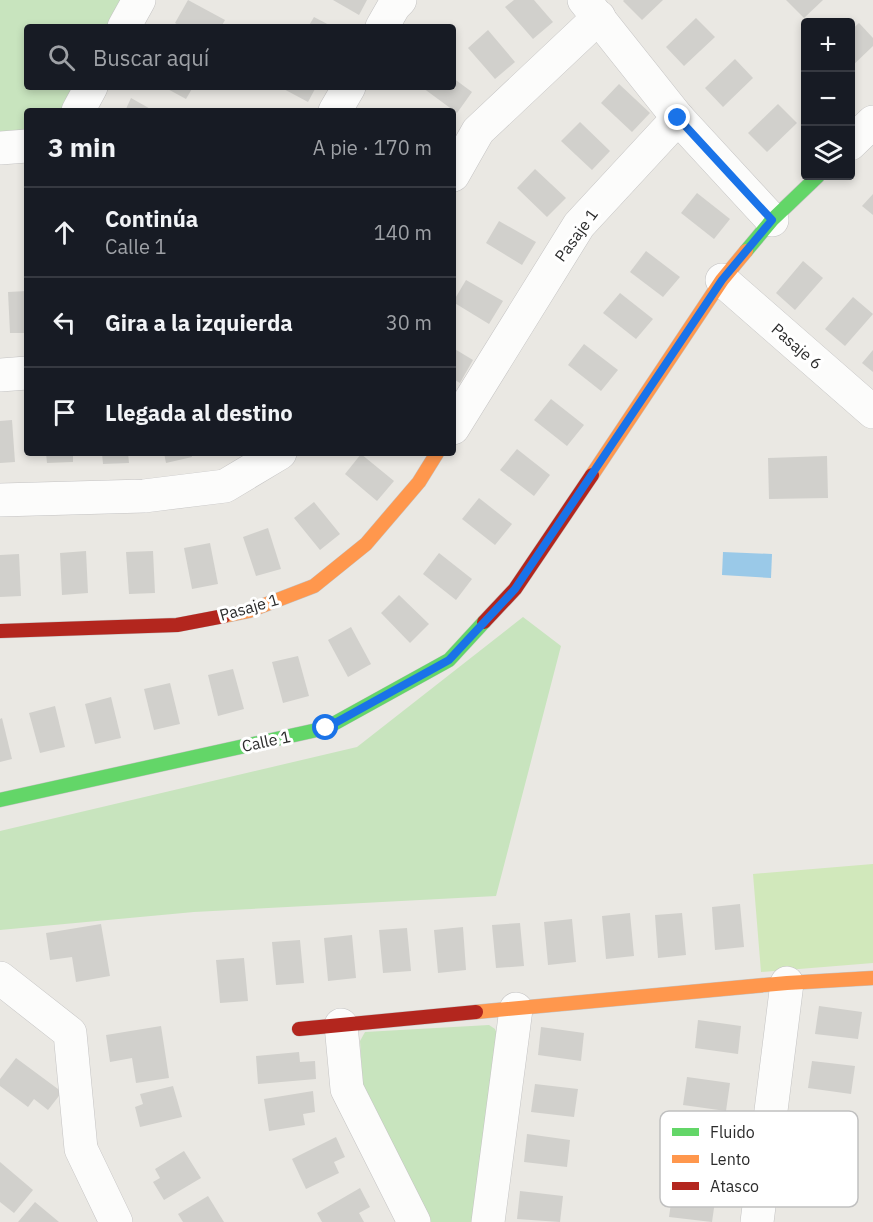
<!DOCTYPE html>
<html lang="es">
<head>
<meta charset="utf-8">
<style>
  body { margin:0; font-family:"IBM Plex Sans",sans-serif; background:#242831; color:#f1f3f6 }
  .controls { position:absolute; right:18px; top:18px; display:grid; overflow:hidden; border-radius:6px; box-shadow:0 3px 9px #0003 }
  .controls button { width:54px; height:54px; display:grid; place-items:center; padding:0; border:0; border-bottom:2px solid #363941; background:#171b24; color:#f1f3f6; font:30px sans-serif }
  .stop { position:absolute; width:18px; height:18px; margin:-14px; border:4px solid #1a73e8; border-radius:50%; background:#fff }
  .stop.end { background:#1a73e8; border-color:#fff; box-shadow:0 2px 6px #0008 }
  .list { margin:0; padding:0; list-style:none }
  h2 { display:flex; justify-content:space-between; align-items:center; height:78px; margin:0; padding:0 24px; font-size:26px }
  h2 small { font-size:20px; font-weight:400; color:#9ea1a6 }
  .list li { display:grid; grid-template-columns:39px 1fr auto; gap:18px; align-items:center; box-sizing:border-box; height:90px; padding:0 24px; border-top:2px solid #363941 }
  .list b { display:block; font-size:22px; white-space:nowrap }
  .list p { margin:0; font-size:20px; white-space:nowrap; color:#9ea1a6 }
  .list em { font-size:20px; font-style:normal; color:#9ea1a6 }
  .icon { flex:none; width:33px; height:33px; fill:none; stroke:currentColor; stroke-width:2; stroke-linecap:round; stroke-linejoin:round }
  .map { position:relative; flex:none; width:873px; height:1222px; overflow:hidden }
  .search { position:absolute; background:#171b24; box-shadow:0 3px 9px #0003; left:24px; top:24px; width:432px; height:66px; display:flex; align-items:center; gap:15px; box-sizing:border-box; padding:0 21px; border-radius:6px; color:#9ea1a6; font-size:22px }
  .panel { position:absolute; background:#171b24; box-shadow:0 3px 9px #0003; left:24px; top:108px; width:432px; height:348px; border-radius:6px }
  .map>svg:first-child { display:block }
</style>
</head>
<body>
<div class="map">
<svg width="873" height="1222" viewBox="0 0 873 1222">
  <rect width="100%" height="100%" fill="#eae8e3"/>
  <!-- green -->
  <g fill="#c8e4be">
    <polygon points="0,0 123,0 108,27 27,27 27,87 74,87 60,111 27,111 27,132 0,133"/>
    <polygon points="523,617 561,646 496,896 194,912 0,930 0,831 357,747"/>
    <polygon points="489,1025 495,1029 499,1039 476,1222 431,1222 363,1089 360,1041 365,1032"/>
  </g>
  <!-- pitch -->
  <polygon fill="#d1e8bb" points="873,864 873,963 761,972 753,874"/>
  <!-- water -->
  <polygon fill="#9ac9e8" points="723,552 772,554 771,578 722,575"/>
  <!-- building -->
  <g fill="#d1d0cc">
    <polygon points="188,0 225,20 221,27 182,27 175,23"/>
    <polygon points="333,0 367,0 359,15"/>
    <polygon points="514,0 534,0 553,22 533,39 505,7"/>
    <polygon points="624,0 663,0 642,20 623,1"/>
    <polygon points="786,0 823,0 804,18"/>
    <polygon points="314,17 333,27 308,27"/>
    <polygon points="696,18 715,37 684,66 666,47"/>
    <polygon points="859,23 873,38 873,46 850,68 850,31"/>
    <polygon points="488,30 515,62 495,79 468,48"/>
    <polygon points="735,59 753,78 723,107 705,88"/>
    <polygon points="453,78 472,92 457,113 423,88 453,87"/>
    <polygon points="619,84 650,113 632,132 601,103"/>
    <polygon points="164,87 193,87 186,99"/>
    <polygon points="280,87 316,87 308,102"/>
    <polygon points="131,98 154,111 125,111"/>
    <polygon points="778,104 797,123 767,152 748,133"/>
    <polygon points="580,122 610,151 592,170 561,141"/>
    <polygon points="535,169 566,198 547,217 517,188"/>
    <polygon points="697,193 730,219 714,239 681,213"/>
    <polygon points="873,194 873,215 862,206"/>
    <polygon points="499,221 536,242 522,265 486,243"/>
    <polygon points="646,251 680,277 663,297 630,272"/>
    <polygon points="803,261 823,278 795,310 776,293"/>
    <polygon points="466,280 503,301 489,324 453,302"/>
    <polygon points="27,291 27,333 10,333 8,292"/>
    <polygon points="620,293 653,319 636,339 603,313"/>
    <polygon points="853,297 873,314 845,346 825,329"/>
    <polygon points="584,344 618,370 601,391 568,365"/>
    <polygon points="453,348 473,360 460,383 453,379"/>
    <polygon points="873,350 873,372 862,363"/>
    <polygon points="551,399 584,425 567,446 534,420"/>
    <polygon points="12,420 15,462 0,463 0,421"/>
    <polygon points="517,449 550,475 534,496 500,470"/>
    <polygon points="46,453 73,453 73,462 47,463"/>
    <polygon points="102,453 128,453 129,463 103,464"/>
    <polygon points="164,453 191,453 192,457 166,463"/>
    <polygon points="361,454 394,481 377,501 345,474"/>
    <polygon points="827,456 828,498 769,499 768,458"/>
    <polygon points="479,498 512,524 495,545 462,519"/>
    <polygon points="314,502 340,534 320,550 294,518"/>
    <polygon points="268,528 281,569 256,576 243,537"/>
    <polygon points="210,543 218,584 192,589 184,548"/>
    <polygon points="86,551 88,593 62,595 60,553"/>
    <polygon points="153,551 155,593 129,594 126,552"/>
    <polygon points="439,553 472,579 456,600 423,574"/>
    <polygon points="19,554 21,596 0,597 0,555"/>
    <polygon points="399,595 429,624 410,643 381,613"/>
    <polygon points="351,627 371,664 348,677 328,640"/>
    <polygon points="298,656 309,696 283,703 272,662"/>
    <polygon points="233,669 244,709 218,716 208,675"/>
    <polygon points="170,683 180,724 154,730 144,689"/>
    <polygon points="111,697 121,738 95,744 85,704"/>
    <polygon points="55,706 65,747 40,753 29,713"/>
    <polygon points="2,718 12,759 0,762 0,719"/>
    <polygon points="740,904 744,947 715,950 712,907"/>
    <polygon points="630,913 634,956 606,959 602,916"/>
    <polygon points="682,913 686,955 658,958 655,915"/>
    <polygon points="572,919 576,962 548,965 544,922"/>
    <polygon points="520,923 524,966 496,968 492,925"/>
    <polygon points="101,924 110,976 76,982 72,957 50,960 46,933"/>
    <polygon points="463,927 466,970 438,973 434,930"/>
    <polygon points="407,928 411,971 383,973 379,930"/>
    <polygon points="352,935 356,978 328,981 324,938"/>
    <polygon points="300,940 304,983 276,985 272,942"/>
    <polygon points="244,958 248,1001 220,1003 216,960"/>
    <polygon points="819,1006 862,1012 858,1039 815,1034"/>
    <polygon points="698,1020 741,1026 738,1054 695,1048"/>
    <polygon points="161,1026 169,1078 136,1083 132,1058 110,1062 106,1035"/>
    <polygon points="541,1027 584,1033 581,1061 538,1055"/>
    <polygon points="299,1052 300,1062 315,1061 316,1079 258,1084 256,1056"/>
    <polygon points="16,1058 62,1092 48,1110 34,1099 28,1107 0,1086 0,1079"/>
    <polygon points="812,1061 855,1066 851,1094 808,1088"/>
    <polygon points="687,1077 730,1083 726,1111 683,1105"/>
    <polygon points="535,1084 578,1089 574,1117 531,1112"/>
    <polygon points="173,1086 182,1117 140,1127 135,1107 143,1104 140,1094"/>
    <polygon points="313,1091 315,1112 303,1114 305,1125 269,1131 264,1099"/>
    <polygon points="527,1134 570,1140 567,1167 524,1162"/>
    <polygon points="336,1137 345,1157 334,1162 339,1173 306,1189 292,1159"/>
    <polygon points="184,1151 201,1178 164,1200 153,1182 160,1178 155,1169"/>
    <polygon points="0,1162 33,1190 14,1213 0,1202"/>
    <polygon points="360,1188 370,1207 359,1213 364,1222 322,1222 317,1213"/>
    <polygon points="673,1189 716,1194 712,1222 669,1217"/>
    <polygon points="520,1191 563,1196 560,1222 517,1219"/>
    <polygon points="208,1196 224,1222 183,1222 178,1214"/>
    <polygon points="35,1202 59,1222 18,1222"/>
  </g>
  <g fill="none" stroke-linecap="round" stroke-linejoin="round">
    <!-- street casing -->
    <g stroke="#c4c3c3" stroke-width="34">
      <g id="street">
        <polyline points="584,0 678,118 772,220"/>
        <polyline points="124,27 139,0"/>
        <polyline points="382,27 394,6 400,0"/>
        <polyline points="78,111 91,87"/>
        <polyline points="335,111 349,87"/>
        <polyline points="850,144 873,122"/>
        <polyline points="0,148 27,146"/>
        <polyline points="453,175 478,131 599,17"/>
        <polyline points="722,280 873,412"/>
        <polyline points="0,375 27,373"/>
        <polyline points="453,428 579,225 678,118"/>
        <polyline points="0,500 144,496 225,486 280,453"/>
        <polyline points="0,978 70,1033 81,1149 116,1222"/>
        <polyline points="341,1025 347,1089 414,1222"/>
        <polyline points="488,1222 516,1009"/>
        <polyline points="757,1222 787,983"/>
      </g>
    </g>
    <!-- fast casing -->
    <g stroke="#c4c3c3" stroke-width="15">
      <g id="fast">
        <polyline points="746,251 772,220 818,176"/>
        <polyline points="0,800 326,728 449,660 484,622"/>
      </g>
    </g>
    <!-- slow casing -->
    <g stroke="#c4c3c3" stroke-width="15">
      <g id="slow">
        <polyline points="592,475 722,280 746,251"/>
        <polyline points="224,616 249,611 314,586 366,544 419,482 437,453"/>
        <polyline points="476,1012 787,983 873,978"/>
      </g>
    </g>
    <!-- jam casing -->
    <g stroke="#c4c3c3" stroke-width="15">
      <g id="jam">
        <polyline points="484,622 515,589 592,475"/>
        <polyline points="0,631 177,625 224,616"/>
        <polyline points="299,1029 476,1012"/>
      </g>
    </g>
    <!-- street -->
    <use href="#street" stroke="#fcfcfb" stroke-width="33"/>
    <!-- fast -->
    <use href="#fast" stroke="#63d668" stroke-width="14"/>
    <!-- slow -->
    <use href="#slow" stroke="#ff974d" stroke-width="14"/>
    <!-- jam -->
    <use href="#jam" stroke="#b3261e" stroke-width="14"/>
  </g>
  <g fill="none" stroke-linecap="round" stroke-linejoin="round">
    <!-- route -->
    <polyline stroke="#1a73e8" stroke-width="8" points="326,728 449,660 515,589 722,280 772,220 678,118"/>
  </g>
  <g text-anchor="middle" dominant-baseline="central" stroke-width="6" stroke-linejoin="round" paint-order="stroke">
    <!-- street labels -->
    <g font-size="16" fill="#2c2c2c" stroke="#fff">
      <text transform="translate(576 235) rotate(-54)">Pasaje 1</text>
      <text transform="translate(797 346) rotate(41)">Pasaje 6</text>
      <text transform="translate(249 607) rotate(-16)">Pasaje 1</text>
      <text transform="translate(266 741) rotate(-12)">Calle 1</text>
    </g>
  </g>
  <!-- legend -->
  <rect x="660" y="1111" width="198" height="96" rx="9" fill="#fff" stroke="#c0c0c0" stroke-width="1.5"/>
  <rect x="672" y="1128" width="27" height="8" fill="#63d668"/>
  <rect x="672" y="1155" width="27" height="8" fill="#ff974d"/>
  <rect x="672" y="1182" width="27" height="8" fill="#b3261e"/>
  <g font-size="16" fill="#2c2c2c">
    <text x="710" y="1138">Fluido</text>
    <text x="710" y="1165">Lento</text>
    <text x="710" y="1192">Atasco</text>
  </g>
</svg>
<div class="controls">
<button>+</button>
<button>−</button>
<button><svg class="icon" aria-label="layers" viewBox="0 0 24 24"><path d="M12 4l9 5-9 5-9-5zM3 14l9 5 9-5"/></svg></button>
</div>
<div class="stop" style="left:326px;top:728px"></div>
<div class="stop end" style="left:678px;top:118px"></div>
<div class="search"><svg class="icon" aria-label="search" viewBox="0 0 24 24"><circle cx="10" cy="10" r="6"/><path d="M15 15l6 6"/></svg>Buscar aquí</div>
<section class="panel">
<h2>3 min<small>A pie · 170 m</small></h2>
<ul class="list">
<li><svg class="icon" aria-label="ahead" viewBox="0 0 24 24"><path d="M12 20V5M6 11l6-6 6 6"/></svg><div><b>Continúa</b><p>Calle 1</p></div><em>140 m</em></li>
<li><svg class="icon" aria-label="left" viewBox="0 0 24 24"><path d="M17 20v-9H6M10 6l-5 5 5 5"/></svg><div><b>Gira a la izquierda</b></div><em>30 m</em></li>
<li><svg class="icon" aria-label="arrive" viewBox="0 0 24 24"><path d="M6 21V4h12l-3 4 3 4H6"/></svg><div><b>Llegada al destino</b></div></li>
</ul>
</section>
</div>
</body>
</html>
